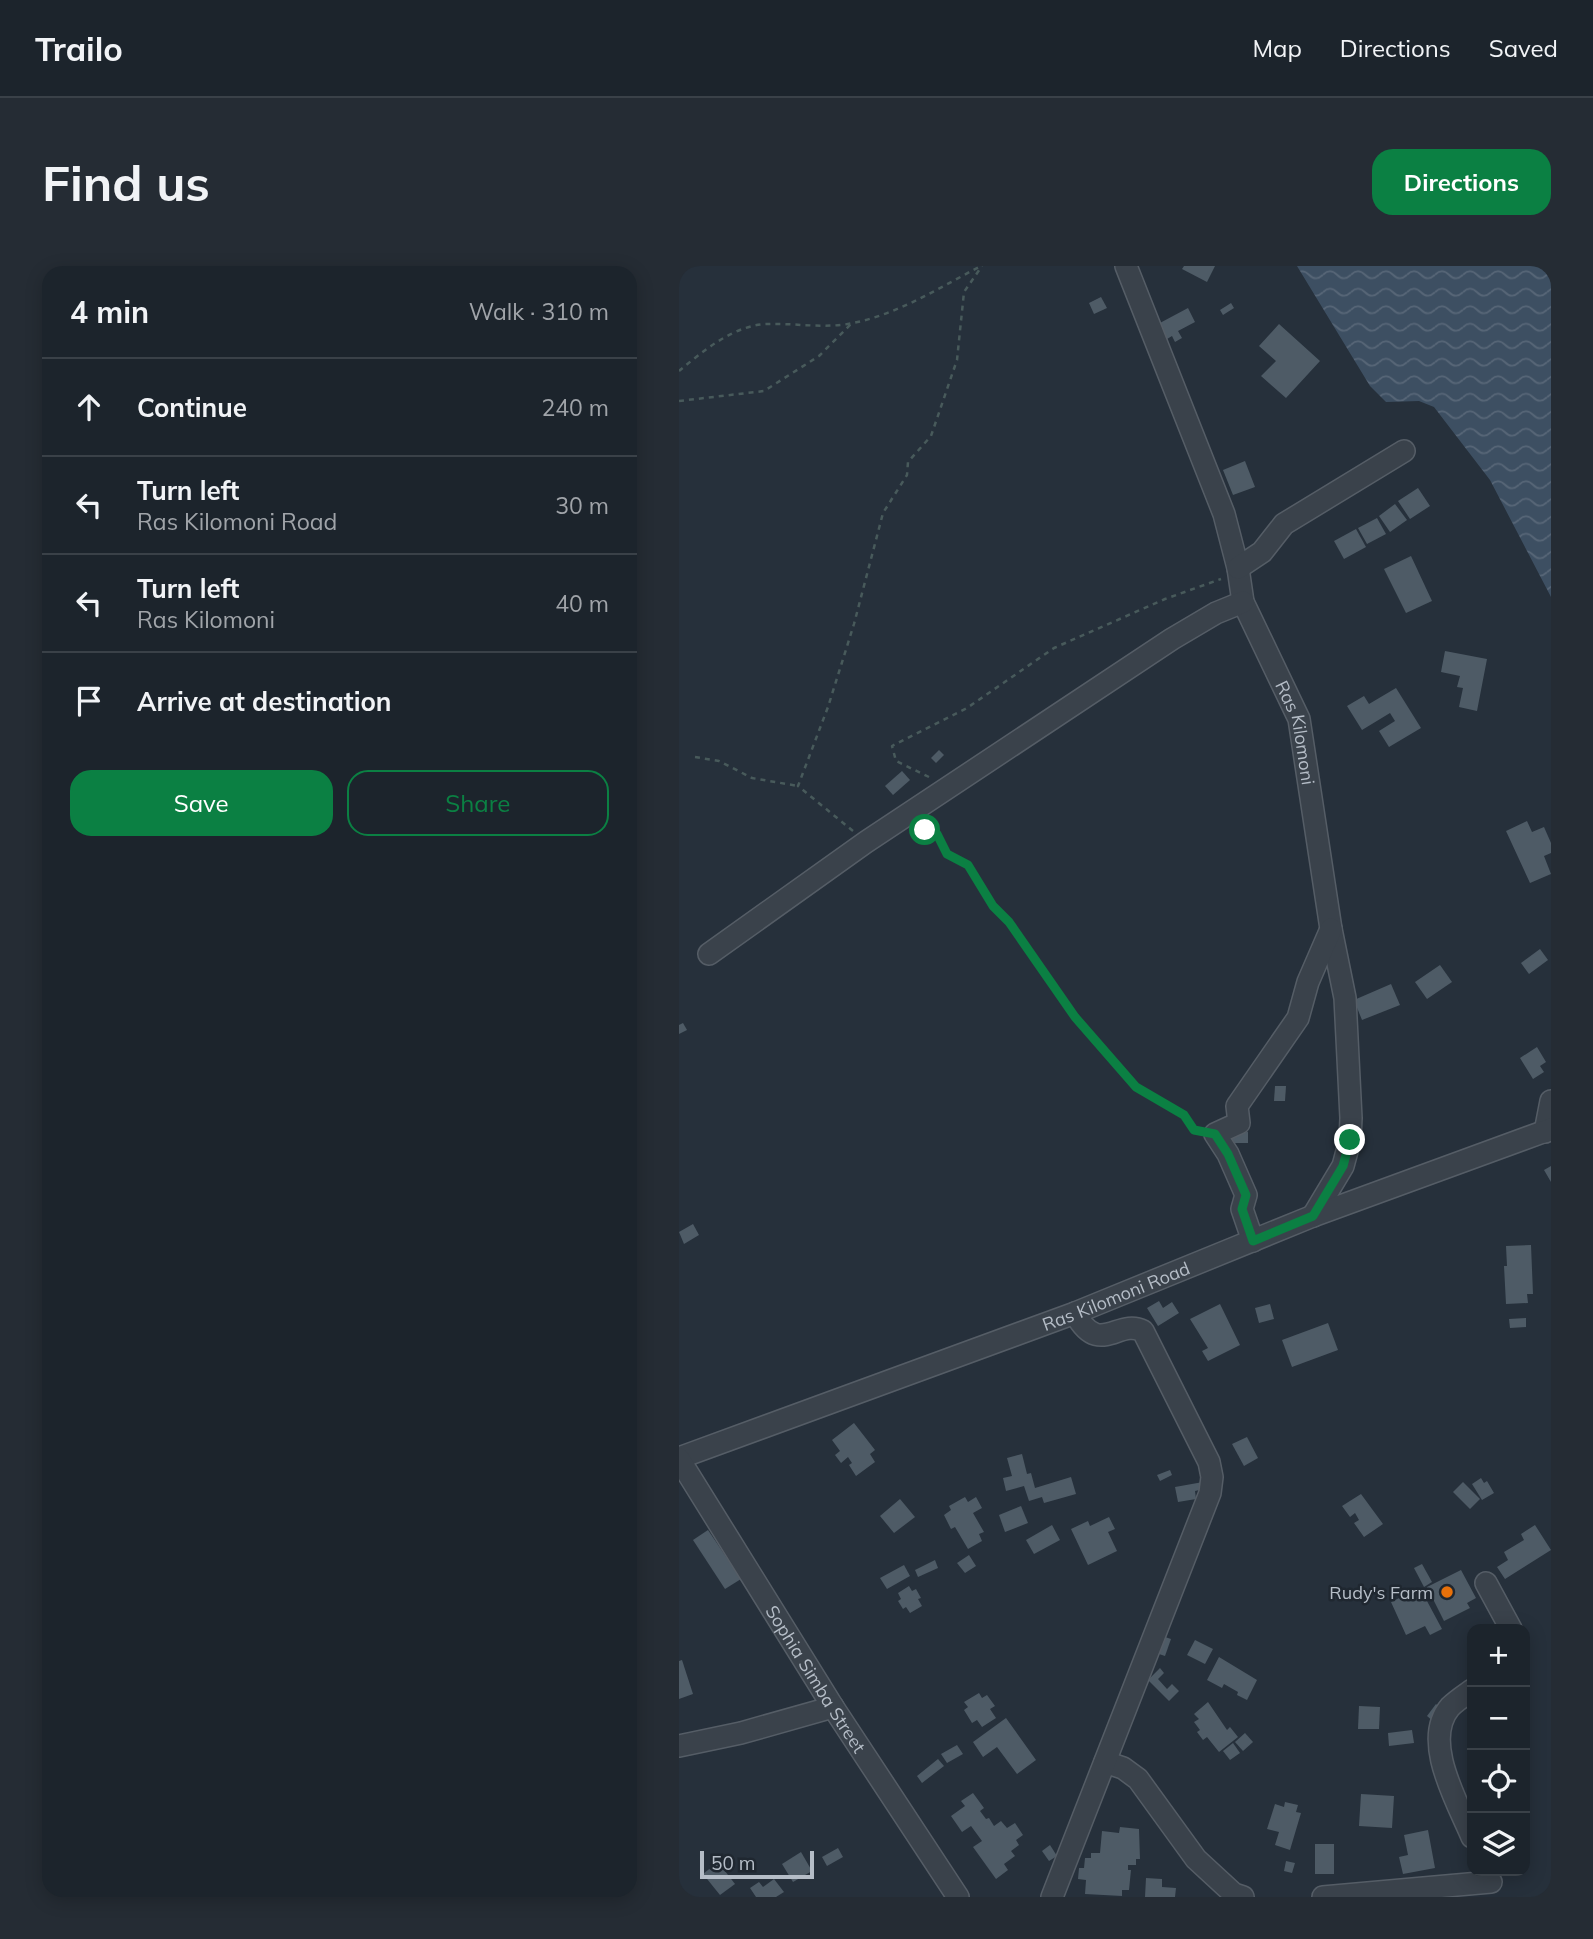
<!DOCTYPE html>
<html lang="en">
<head>
<meta charset="utf-8">
<style>
  body { margin:0; font-family:Mulish,sans-serif; background:#252c34; color:#f1f3f6 }
  .controls { position:absolute; right:21px; bottom:21px; display:grid; overflow:hidden; border-radius:14px; box-shadow:0 4px 18px #0003 }
  .controls button { width:63px; height:63px; display:grid; place-items:center; padding:0; border:0; border-bottom:2px solid #3a4148; background:#1c242c; color:#f1f3f6; font:35px sans-serif }
  .scale { position:absolute; left:21px; bottom:18px; width:114px; box-sizing:border-box; padding-left:7px; border:4px solid #b5bdc7; border-top:0; font-size:19px; line-height:24px; white-space:nowrap; color:#b5bdc7; -webkit-text-stroke:5px #1f2730; paint-order:stroke }
  .stop { position:absolute; width:21px; height:21px; margin:-16px; border:5px solid #0b8043; border-radius:50%; background:#fff }
  .stop.end { background:#0b8043; border-color:#fff; box-shadow:0 2px 7px #0008 }
  .list { margin:0; padding:0; list-style:none }
  h2 { display:flex; justify-content:space-between; align-items:center; height:91px; margin:0; padding:0 28px; font-size:30px }
  h2 small { font-size:23px; font-weight:400; color:#a0a4a9 }
  .list li { display:grid; grid-template-columns:46px 1fr auto; gap:21px; align-items:center; box-sizing:border-box; height:98px; padding:0 28px; border-top:2px solid #3a4148 }
  .list b { display:block; font-size:26px; white-space:nowrap }
  .list p { margin:0; font-size:23px; white-space:nowrap; color:#a0a4a9 }
  .list em { font-size:23px; font-style:normal; color:#a0a4a9 }
  .actions { display:flex; gap:14px; padding:21px 28px }
  .actions a { flex:1; padding:16px 0; border:2px solid #0b8043; border-radius:21px; text-align:center; font-size:24px; color:#0b8043 }
  .actions .main { background:#0b8043; color:#fff }
  .icon { flex:none; width:38px; height:38px; fill:none; stroke:currentColor; stroke-width:2; stroke-linecap:round; stroke-linejoin:round }
  .map { position:relative; flex:none; width:872px; height:1631px; overflow:hidden; border-radius:21px }
  header { display:flex; align-items:center; gap:42px; box-sizing:border-box; height:98px; padding:0 35px; background:#1c242c; border-bottom:2px solid #3a4148 }
  header strong { font-size:33px }
  nav { display:flex; gap:38px; margin-inline-start:auto; font-size:24px }
  .intro { display:flex; align-items:center; justify-content:space-between; box-sizing:border-box; height:168px; padding:0 42px }
  h1 { margin:0; font-size:49px }
  .button { padding:18px 32px; border-radius:21px; background:#0b8043; color:#fff; font-size:24px; font-weight:700 }
  main { display:flex; gap:42px; padding:0 42px }
  aside { flex:1; background:#1c242c; border-radius:21px; box-shadow:0 4px 18px #0003 }
  .map>svg:first-child { display:block }
</style>
</head>
<body>
<header>
<strong>Trailo</strong>
<nav><a>Map</a><a>Directions</a><a>Saved</a></nav>
</header>
<div class="intro"><h1>Find us</h1><a class="button">Directions</a></div>
<main>
<aside>
<h2>4 min<small>Walk · 310 m</small></h2>
<ul class="list">
<li><svg class="icon" aria-label="ahead" viewBox="0 0 24 24"><path d="M12 20V5M6 11l6-6 6 6"/></svg><div><b>Continue</b></div><em>240 m</em></li>
<li><svg class="icon" aria-label="left" viewBox="0 0 24 24"><path d="M17 20v-9H6M10 6l-5 5 5 5"/></svg><div><b>Turn left</b><p>Ras Kilomoni Road</p></div><em>30 m</em></li>
<li><svg class="icon" aria-label="left" viewBox="0 0 24 24"><path d="M17 20v-9H6M10 6l-5 5 5 5"/></svg><div><b>Turn left</b><p>Ras Kilomoni</p></div><em>40 m</em></li>
<li><svg class="icon" aria-label="arrive" viewBox="0 0 24 24"><path d="M6 21V4h12l-3 4 3 4H6"/></svg><div><b>Arrive at destination</b></div></li>
</ul>
<div class="actions"><a class="main">Save</a><a>Share</a></div>
</aside>
<div class="map">
<svg width="872" height="1631" viewBox="0 0 872 1631">
  <defs>
    <pattern id="water-waves" width="16" height="10" patternUnits="userSpaceOnUse" patternTransform="scale(1.75)"><rect width="16" height="10" fill="#3d4f62"/><path d="M0 5q4-4 8 0t8 0" fill="none" stroke="#576677"/></pattern>
  </defs>
  <rect width="100%" height="100%" fill="#26303b"/>
  <!-- water -->
  <polygon fill="url(#water-waves)" points="618,0 872,0 872,331 811,214 755,141 740,135 707,136 691,120"/>
  <!-- building -->
  <g fill="#4e5b66">
    <polygon points="505,0 536,0 528,16 503,3"/>
    <polygon points="422,31 428,42 415,48 410,37"/>
    <polygon points="552,37 555,42 544,49 541,44"/>
    <polygon points="509,42 516,56 499,65 503,72 496,76 493,70 488,73 479,58"/>
    <polygon points="600,58 641,95 607,132 582,110 597,95 580,80"/>
    <polygon points="566,195 576,221 554,229 544,204"/>
    <polygon points="739,222 751,240 731,253 719,235"/>
    <polygon points="716,238 728,254 711,266 700,250"/>
    <polygon points="698,252 707,268 688,278 679,262"/>
    <polygon points="677,263 687,281 665,293 655,275"/>
    <polygon points="732,290 753,335 727,347 705,303"/>
    <polygon points="766,385 808,393 798,445 780,441 784,422 778,421 781,410 762,406"/>
    <polygon points="717,422 742,462 710,481 700,465 716,455 711,447 683,464 668,440 685,430 690,438"/>
    <polygon points="260,484 265,489 257,497 252,492"/>
    <polygon points="223,505 231,514 214,529 206,520"/>
    <polygon points="848,555 853,566 865,561 872,577 872,587 865,590 872,608 851,617 827,565"/>
    <polygon points="861,683 869,694 850,708 842,697"/>
    <polygon points="761,699 773,716 748,733 736,716"/>
    <polygon points="712,718 721,739 683,754 675,734"/>
    <polygon points="4,757 8,764 0,768 0,759"/>
    <polygon points="858,781 867,796 861,800 865,806 854,813 841,792"/>
    <polygon points="596,820 607,820 606,835 595,835"/>
    <polygon points="569,866 569,877 550,877 550,867"/>
    <polygon points="872,900 872,916 865,904"/>
    <polygon points="14,958 20,969 5,978 0,966"/>
    <polygon points="852,979 854,1028 848,1028 849,1037 827,1038 825,1000 828,1000 827,980"/>
    <polygon points="480,1035 484,1042 493,1036 500,1047 479,1060 468,1042"/>
    <polygon points="541,1038 561,1079 529,1095 523,1085 529,1082 511,1053"/>
    <polygon points="591,1038 595,1053 580,1057 576,1042"/>
    <polygon points="847,1052 847,1061 831,1062 830,1053"/>
    <polygon points="649,1057 659,1084 613,1101 603,1074"/>
    <polygon points="175,1157 196,1184 191,1188 196,1196 177,1210 170,1199 173,1197 169,1191 162,1197 156,1189 161,1185 153,1174"/>
    <polygon points="568,1171 579,1192 565,1200 553,1178"/>
    <polygon points="343,1188 348,1208 352,1207 356,1222 392,1211 397,1228 365,1237 363,1231 350,1235 345,1220 327,1225 324,1212 333,1210 328,1192"/>
    <polygon points="491,1204 493,1209 481,1215 478,1209"/>
    <polygon points="802,1212 805,1217 808,1215 815,1227 803,1234 793,1218"/>
    <polygon points="524,1216 525,1223 516,1225 517,1233 499,1236 496,1221"/>
    <polygon points="784,1216 801,1233 791,1243 774,1226"/>
    <polygon points="682,1228 704,1258 685,1271 675,1257 680,1254 676,1247 671,1251 663,1240"/>
    <polygon points="286,1231 289,1236 297,1231 303,1242 294,1247 305,1266 300,1268 303,1275 289,1283 276,1261 272,1263 265,1249 272,1244 270,1240"/>
    <polygon points="221,1233 236,1251 215,1267 201,1250"/>
    <polygon points="342,1240 349,1257 326,1266 320,1249"/>
    <polygon points="430,1251 436,1263 429,1266 438,1285 409,1299 392,1263 409,1255 411,1260"/>
    <polygon points="373,1259 381,1274 355,1288 347,1274"/>
    <polygon points="856,1259 872,1284 826,1313 818,1301 829,1294 825,1286 845,1274 842,1268"/>
    <polygon points="29,1264 62,1313 46,1323 14,1274"/>
    <polygon points="290,1289 297,1300 286,1307 278,1297"/>
    <polygon points="256,1294 259,1302 239,1311 236,1304"/>
    <polygon points="743,1298 753,1316 745,1321 735,1302"/>
    <polygon points="225,1299 231,1310 208,1323 201,1312"/>
    <polygon points="782,1304 797,1332 788,1337 791,1342 765,1355 748,1321"/>
    <polygon points="230,1320 233,1325 237,1323 242,1332 239,1333 243,1340 231,1347 227,1341 224,1343 219,1335 222,1333 219,1327"/>
    <polygon points="741,1322 763,1363 751,1369 746,1360 727,1369 712,1336"/>
    <polygon points="483,1370 492,1373 486,1390 477,1387"/>
    <polygon points="516,1374 534,1383 526,1398 508,1389"/>
    <polygon points="540,1391 578,1414 568,1434 558,1429 559,1426 545,1418 543,1422 528,1414"/>
    <polygon points="3,1394 14,1428 0,1433 0,1395"/>
    <polygon points="481,1402 485,1407 479,1413 488,1423 493,1418 500,1425 490,1435 469,1414"/>
    <polygon points="300,1427 303,1432 308,1429 316,1440 311,1443 317,1452 303,1461 298,1454 293,1457 285,1444 289,1441 285,1436"/>
    <polygon points="529,1436 548,1464 551,1461 559,1471 540,1486 528,1471 524,1474 518,1466 521,1464 515,1456 520,1453 515,1448"/>
    <polygon points="757,1438 765,1445 755,1456 748,1450"/>
    <polygon points="680,1440 701,1441 700,1463 679,1463"/>
    <polygon points="327,1452 357,1494 338,1508 318,1481 304,1491 294,1476"/>
    <polygon points="733,1464 735,1477 710,1480 709,1467"/>
    <polygon points="566,1467 574,1476 564,1485 556,1476"/>
    <polygon points="554,1477 561,1487 551,1494 544,1485"/>
    <polygon points="278,1479 284,1488 268,1497 262,1488"/>
    <polygon points="259,1493 265,1500 243,1517 238,1510"/>
    <polygon points="294,1527 305,1542 301,1545 307,1553 310,1552 315,1560 322,1555 328,1562 336,1557 344,1569 337,1574 340,1579 332,1585 336,1590 325,1598 329,1604 317,1613 294,1581 303,1575 292,1560 283,1566 272,1550 286,1540 282,1535"/>
    <polygon points="682,1528 715,1530 713,1562 680,1560"/>
    <polygon points="606,1536 619,1539 617,1546 622,1547 611,1584 596,1579 600,1566 588,1563 596,1538 605,1541"/>
    <polygon points="441,1561 460,1563 461,1593 457,1593 457,1599 449,1599 449,1604 452,1604 450,1624 443,1624 443,1630 406,1628 407,1614 399,1613 400,1602 405,1602 406,1592 412,1592 412,1587 421,1587 423,1565 440,1567"/>
    <polygon points="749,1564 756,1602 724,1608 720,1591 729,1589 725,1569"/>
    <rect x="636" y="1578" width="19" height="30"/>
    <polygon points="371,1579 378,1590 370,1595 363,1585"/>
    <polygon points="159,1582 164,1591 148,1600 143,1591"/>
    <polygon points="122,1586 133,1605 114,1616 103,1598"/>
    <polygon points="607,1595 616,1597 613,1607 605,1605"/>
    <polygon points="39,1596 56,1618 41,1629 24,1608"/>
    <polygon points="467,1612 483,1613 483,1621 497,1622 496,1631 466,1631"/>
    <polygon points="95,1613 105,1626 97,1631 77,1631 71,1622 80,1616 84,1621"/>
  </g>
  <g fill="none" stroke-linecap="round" stroke-linejoin="round">
    <!-- minor casing -->
    <g stroke="#555d66" stroke-width="24">
      <g id="minor">
        <path id="s1" d="M447,0L545,248L559,302L564,336L620,453L652,663L666,732L672,852L671,874L664,900L634,950"/>
        <polyline points="559,302 583,286 605,258 725,185"/>
        <polyline points="30,688 187,576 493,373 537,347 564,336"/>
        <polyline points="866,866 872,835"/>
        <polyline points="574,975 563,943 567,929 549,888 536,868 560,857 558,840 619,752 629,716 652,663"/>
        <path id="s2" d="M0,1192L396,1047L634,950L872,863"/>
        <path id="s3" d="M0,1193L154,1441L279,1631"/>
        <polyline points="807,1317 832,1363"/>
        <path d="M793,1424C786,1429 777,1435 771,1441C742,1475 779,1537 793,1571"/>
        <polyline points="0,1480 62,1467 154,1441"/>
        <polyline points="426,1496 444,1502 459,1513 517,1593 555,1628 564,1631"/>
        <path d="M373,1631L531,1227L533,1211L530,1196L464,1065C439,1052 420,1092 396,1047"/>
        <polyline points="644,1631 812,1616"/>
      </g>
    </g>
    <!-- path -->
    <g stroke="#485a5b" stroke-width="2.5" stroke-dasharray="5 5" stroke-linecap="butt">
      <path d="M0,105C24,85 55,59 88,58C116,57 147,63 174,57C219,48 260,22 300,1"/>
      <polyline points="0,135 85,125 140,90 172,58"/>
      <polyline points="16,491 40,495 73,512 119,520"/>
      <polyline points="250,511 217,495 213,480 288,442 375,382 486,333 542,313"/>
      <polyline points="244,560 246,564 258,568 268,588 289,599 314,640 330,656 396,751 457,821 505,849 515,864 519,865"/>
      <polyline points="174,565 119,520 149,441 175,358 204,247 228,209 229,196 252,170 278,94 285,26 303,0"/>
    </g>
    <!-- minor -->
    <use href="#minor" stroke="#3a424b" stroke-width="21"/>
  </g>
  <g fill="none" stroke-linecap="round" stroke-linejoin="round">
    <!-- route -->
    <polyline stroke="#0b8043" stroke-width="9" points="246,564 258,568 268,588 289,599 314,640 330,656 396,751 457,821 505,849 515,864 536,868 549,888 567,929 563,943 574,975 634,950 664,900 671,874"/>
  </g>
  <!-- markers -->
  <circle fill="#e8710a" stroke="#1f2730" stroke-width="2.5" cx="768" cy="1326" r="7"/>
  <g text-anchor="middle" dominant-baseline="central" stroke-width="5" stroke-linejoin="round" paint-order="stroke">
    <!-- street labels -->
    <g font-size="18" fill="#b5bdc7" stroke="#1f2730">
      <text stroke="none"><textPath href="#s1" startOffset="499">Ras Kilomoni</textPath></text>
      <text stroke="none"><textPath href="#s2" startOffset="466">Ras Kilomoni Road</textPath></text>
      <text stroke="none"><textPath href="#s3" startOffset="259">Sophia Simba Street</textPath></text>
    </g>
    <!-- poi labels -->
    <g font-size="18" fill="#b5bdc7" stroke="#1f2730" text-anchor="end">
      <text x="754" y="1326">Rudy's Farm</text>
    </g>
  </g>
</svg>
<div class="controls">
<button>+</button>
<button>−</button>
<button><svg class="icon" aria-label="locate" viewBox="0 0 24 24"><circle cx="12" cy="12" r="6"/><path d="M12 2v4M12 18v4M2 12h4M18 12h4"/></svg></button>
<button><svg class="icon" aria-label="layers" viewBox="0 0 24 24"><path d="M12 4l9 5-9 5-9-5zM3 14l9 5 9-5"/></svg></button>
</div>
<div class="scale">50 m</div>
<div class="stop" style="left:246px;top:564px"></div>
<div class="stop end" style="left:671px;top:874px"></div>
</div>
</main>
</body>
</html>
